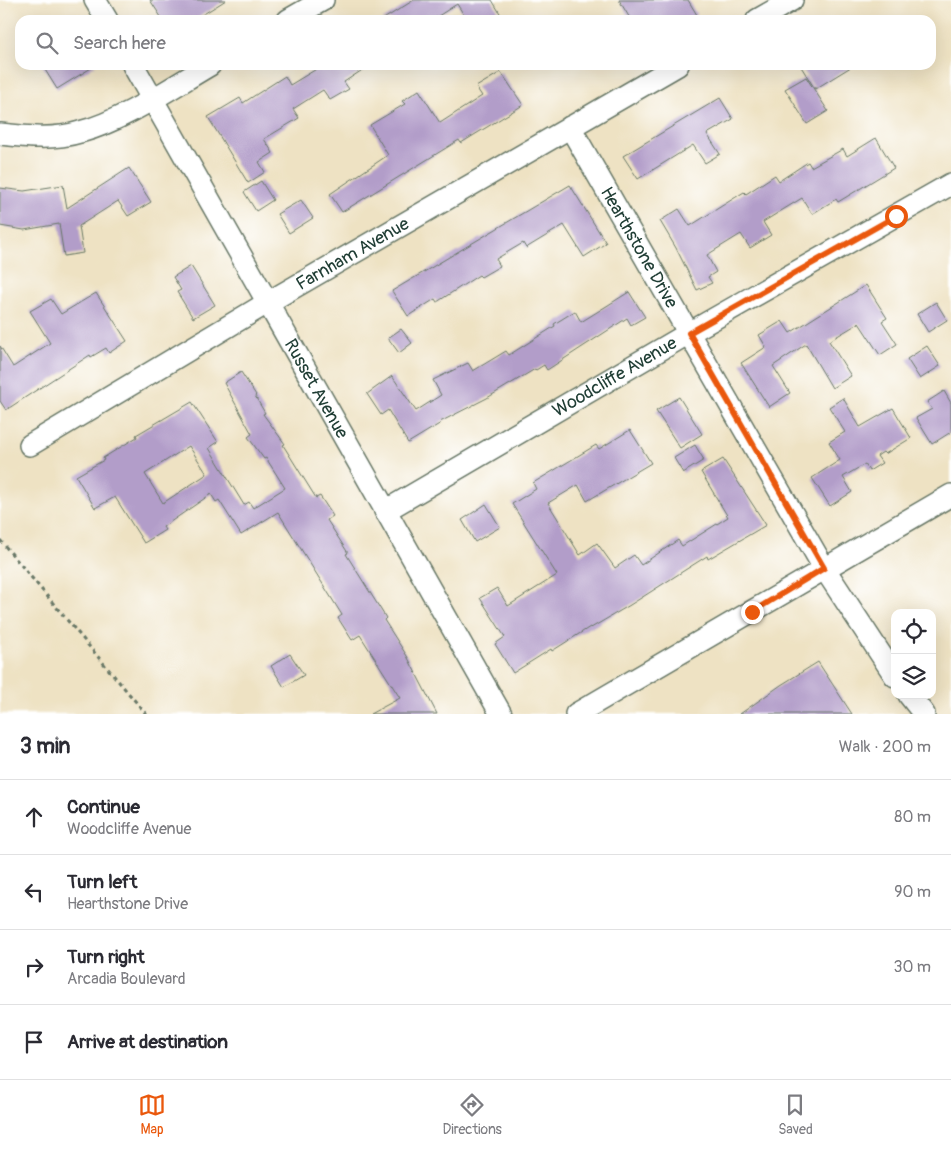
<!DOCTYPE html>
<html lang="en">
<head>
<meta charset="utf-8">
<style>
  body { margin:0; font-family:Pangolin,sans-serif; background:#f7f7f7; color:#2b2b33 }
  .controls { position:absolute; right:15px; bottom:15px; display:grid; overflow:hidden; border-radius:10px; box-shadow:0 5px 20px #0002 }
  .controls button { width:45px; height:45px; display:grid; place-items:center; padding:0; border:0; border-bottom:1px solid #e1e1e2; background:#fff; color:#2b2b33; font:25px sans-serif }
  .stop { position:absolute; width:15px; height:15px; margin:-11px; border:4px solid #ea580c; border-radius:50%; background:#fff }
  .stop.end { background:#ea580c; border-color:#fff; box-shadow:0 1px 5px #0008 }
  .list { margin:0; padding:0; list-style:none }
  h2 { display:flex; justify-content:space-between; align-items:center; height:65px; margin:0; padding:0 20px; font-size:21px }
  h2 small { font-size:16px; font-weight:400; color:#7c7c81 }
  .list li { display:grid; grid-template-columns:32px 1fr auto; gap:15px; align-items:center; box-sizing:border-box; height:75px; padding:0 20px; border-top:1px solid #e1e1e2 }
  .list b { display:block; font-size:19px; white-space:nowrap }
  .list p { margin:0; font-size:16px; white-space:nowrap; color:#7c7c81 }
  .list em { font-size:16px; font-style:normal; color:#7c7c81 }
  .icon { flex:none; width:28px; height:28px; fill:none; stroke:currentColor; stroke-width:2; stroke-linecap:round; stroke-linejoin:round }
  .map { position:relative; flex:none; width:951px; height:714px; overflow:hidden }
  .search { position:absolute; background:#fff; box-shadow:0 5px 20px #0002; left:15px; right:15px; top:15px; height:55px; display:flex; align-items:center; gap:12px; box-sizing:border-box; padding:0 18px; border-radius:15px; color:#7c7c81; font-size:19px }
  .sheet { height:365px; background:#fff }
  nav { display:flex; justify-content:space-around; align-items:center; box-sizing:border-box; height:70px; border-top:1px solid #e1e1e2; background:#fff; font-size:14px; color:#7c7c81 }
  nav a { display:grid; justify-items:center; gap:2px }
  nav .on { color:#ea580c }
  .map>svg:first-child { display:block }
</style>
</head>
<body>
<div class="map">
<svg width="951" height="714" viewBox="0 0 951 714">
  <rect width="100%" height="100%" fill="#fff"/>
  <filter id="ink" filterUnits="userSpaceOnUse"><feTurbulence type="fractalNoise" baseFrequency=".02" numOctaves="2"/><feDisplacementMap in="SourceGraphic" scale="10" xChannelSelector="R" yChannelSelector="G"/><feConvolveMatrix kernelMatrix="1 2 1 2 8 2 1 2 1" color-interpolation-filters="sRGB"/></filter>
  <filter id="wash" filterUnits="userSpaceOnUse"><feTurbulence type="fractalNoise" baseFrequency=".0096" numOctaves="4" result="noise"/><feDisplacementMap in="SourceGraphic" scale="20" xChannelSelector="R" yChannelSelector="G"/><feGaussianBlur stdDeviation="1.12" result="paint"/><feColorMatrix in="noise" values="0 0 0 0 0 0 0 0 0 0 0 0 0 0 0 0 0 1.4 0 .05"/><feComposite in="paint" operator="in"/></filter>
  <g filter="url(#wash)">
    <rect width="100%" height="100%" fill="#eee2c3"/>
    <g id="blocks">
      <!-- building -->
      <g fill="#b29dc9" fill-rule="evenodd">
        <polygon points="150,0 226,0 194,20 163,20"/>
        <polygon points="414,0 492,0 504,20 467,20 457,4 432,20 382,20"/>
        <polygon points="619,0 688,0 697,15 688,20 631,20"/>
        <polygon points="42,65 96,65 57,89"/>
        <polygon points="323,65 370,65 344,82 349,89 330,100 323,90 293,109 299,118 264,139 273,153 259,162 265,172 248,183 208,117 240,98 243,103 285,76 290,85"/>
        <polygon points="800,65 854,65 815,89"/>
        <polygon points="501,72 523,105 461,143 459,140 342,212 330,194 388,155 370,125 405,104 402,101 419,90 440,123 482,96 476,87"/>
        <polygon points="806,77 828,111 807,124 785,89"/>
        <polygon points="720,98 733,119 707,134 720,154 705,163 693,145 638,179 623,156"/>
        <polygon points="876,138 894,168 838,202 836,199 812,214 802,198 763,222 771,235 750,248 741,234 707,255 716,272 708,277 712,283 697,290 676,248 660,221 679,209 690,226 744,192 746,194 775,175 779,181 808,162 811,167 843,149 847,156"/>
        <polygon points="129,168 151,202 128,216 118,201 79,226 83,253 64,256 59,224 24,230 0,226 0,188 24,191 63,185 67,208"/>
        <polygon points="261,181 273,200 256,211 244,192"/>
        <polygon points="570,185 606,243 584,257 564,225 526,248 523,243 496,259 500,266 481,277 479,275 437,302 435,299 408,316 392,291"/>
        <polygon points="301,200 313,218 289,233 277,214"/>
        <polygon points="191,266 215,305 193,318 177,292 181,290 173,277"/>
        <polygon points="866,285 887,318 882,321 897,344 880,355 859,323 829,341 851,376 832,388 806,344 773,366 790,393 769,407 741,363 766,347 759,335 782,321 790,333"/>
        <polygon points="629,292 645,317 631,325 627,318 547,370 544,365 536,370 535,369 487,398 440,422 441,423 408,443 388,410 381,415 367,394 392,376 416,411 441,395 433,380 468,363 473,371 506,351 509,355 555,326 554,324 575,311 581,322"/>
        <polygon points="96,293 127,341 109,353 106,348 91,357 90,355 6,410 0,401 0,346 13,367 50,343 30,311 51,299 61,314"/>
        <polygon points="936,302 947,320 928,332 917,314"/>
        <polygon points="401,329 412,343 399,353 388,338"/>
        <polygon points="927,346 940,366 920,379 907,359"/>
        <path d="M241,372L256,395L255,396L265,413L263,414L285,444L283,445L316,498L320,496L333,516L327,520L348,553L346,554L386,618L384,620L407,656L437,714H370L400,698L360,635L352,640L338,618L342,615L278,512L241,535L219,500L216,502L211,494L163,527L165,530L144,543L115,497L95,508L76,476L104,460L103,458L137,437L136,435L192,402L218,442L209,448L244,505L249,502L253,508L285,488L266,458L264,459L248,437L252,434L224,383ZM189,446L207,474L163,503L145,474Z"/>
        <polygon points="944,391 951,403 951,432 932,444 916,418 932,409 927,402"/>
        <polygon points="679,397 702,434 680,448 656,411"/>
        <polygon points="843,398 860,427 893,408 911,438 885,454 883,452 877,456 882,463 869,471 865,464 843,477 852,492 830,506 812,478 840,460 829,442 845,432 829,407"/>
        <polygon points="630,430 651,463 587,501 578,485 548,503 580,555 597,543 615,568 634,555 641,565 678,540 682,546 728,517 701,472 723,459 766,525 708,559 707,556 630,605 591,628 590,627 552,651 551,649 513,673 495,644 505,637 480,598 497,588 508,606 557,575 512,504 536,489 533,483 596,445 599,449"/>
        <polygon points="695,445 704,460 683,473 674,458"/>
        <polygon points="486,504 500,527 475,542 462,520"/>
        <polygon points="290,654 304,675 284,687 271,666"/>
        <polygon points="818,662 852,714 740,714 781,685"/>
      </g>
    </g>
  </g>
  <g filter="url(#ink)">
    <use href="#blocks" fill-opacity="0" stroke="#677766" stroke-width="1"/>
    <g fill="none" stroke-linecap="round" stroke-linejoin="round">
      <!-- minor casing -->
      <g stroke="#677766" stroke-width="24">
        <g id="minor">
          <polyline points="95,0 107,20"/>
          <polyline points="288,20 323,0"/>
          <polyline points="757,20 792,0"/>
          <path id="s1" d="M133,65L501,714"/>
          <path id="s2" d="M570,127L824,568L895,676"/>
          <path d="M0,134C27,137 54,140 80,132C123,121 172,87 210,65"/>
          <path id="s3" d="M30,445L267,303L678,65"/>
          <path id="s4" d="M385,511L689,333L951,184"/>
          <polyline points="909,695 924,714"/>
          <polyline points="576,714 951,495"/>
        </g>
      </g>
      <!-- path -->
      <polyline stroke="#677766" stroke-width="3" stroke-dasharray="4 4" stroke-linecap="butt" points="0,540 146,714"/>
      <!-- minor -->
      <use href="#minor" stroke="#fff" stroke-width="21"/>
    </g>
  </g>
  <g fill="none" stroke-linecap="round" stroke-linejoin="round" filter="url(#ink)">
    <!-- route -->
    <polyline stroke="#ea580c" stroke-width="6" points="752,612 824,568 689,333 896,216"/>
  </g>
  <g text-anchor="middle" dominant-baseline="central" stroke-width="4" stroke-linejoin="round" paint-order="stroke">
    <!-- street labels -->
    <g font-size="18" fill="#1f3d34" stroke="#fff">
      <text stroke="none"><textPath href="#s2" startOffset="139">Hearthstone Drive</textPath></text>
      <text stroke="none"><textPath href="#s3" startOffset="375">Farnham Avenue</textPath></text>
      <text stroke="none"><textPath href="#s4" startOffset="266">Woodcliffe Avenue</textPath></text>
      <text stroke="none"><textPath href="#s1" startOffset="372">Russet Avenue</textPath></text>
    </g>
  </g>
</svg>
<div class="controls">
<button><svg class="icon" aria-label="locate" viewBox="0 0 24 24"><circle cx="12" cy="12" r="6"/><path d="M12 2v4M12 18v4M2 12h4M18 12h4"/></svg></button>
<button><svg class="icon" aria-label="layers" viewBox="0 0 24 24"><path d="M12 4l9 5-9 5-9-5zM3 14l9 5 9-5"/></svg></button>
</div>
<div class="stop" style="left:896px;top:216px"></div>
<div class="stop end" style="left:752px;top:612px"></div>
<div class="search"><svg class="icon" aria-label="search" viewBox="0 0 24 24"><circle cx="10" cy="10" r="6"/><path d="M15 15l6 6"/></svg>Search here</div>
</div>
<section class="sheet">
<h2>3 min<small>Walk · 200 m</small></h2>
<ul class="list">
<li><svg class="icon" aria-label="ahead" viewBox="0 0 24 24"><path d="M12 20V5M6 11l6-6 6 6"/></svg><div><b>Continue</b><p>Woodcliffe Avenue</p></div><em>80 m</em></li>
<li><svg class="icon" aria-label="left" viewBox="0 0 24 24"><path d="M17 20v-9H6M10 6l-5 5 5 5"/></svg><div><b>Turn left</b><p>Hearthstone Drive</p></div><em>90 m</em></li>
<li><svg class="icon" aria-label="right" viewBox="0 0 24 24"><path d="M7 20v-9h11M14 6l5 5-5 5"/></svg><div><b>Turn right</b><p>Arcadia Boulevard</p></div><em>30 m</em></li>
<li><svg class="icon" aria-label="arrive" viewBox="0 0 24 24"><path d="M6 21V4h12l-3 4 3 4H6"/></svg><div><b>Arrive at destination</b></div></li>
</ul>
</section>
<nav>
<a class="on"><svg class="icon" aria-label="map" viewBox="0 0 24 24"><path d="M3 6l6-2 6 2 6-2v14l-6 2-6-2-6 2zM9 4v14M15 6v14"/></svg>Map</a>
<a><svg class="icon" aria-label="directions" viewBox="0 0 24 24"><path d="M12 3l9 9-9 9-9-9zM9 14v-3h6M13 9l2 2-2 2"/></svg>Directions</a>
<a><svg class="icon" aria-label="saved" viewBox="0 0 24 24"><path d="M7 4h10v16l-5-4-5 4z"/></svg>Saved</a>
</nav>
</body>
</html>
